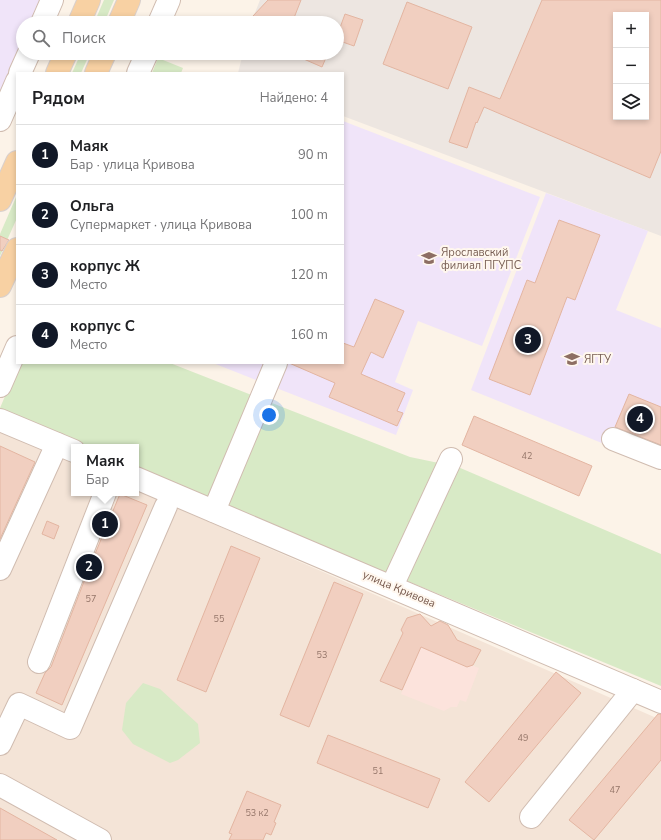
<!DOCTYPE html>
<html lang="ru">
<head>
<meta charset="utf-8">
<style>
  body { margin:0; font-family:"Nunito Sans",sans-serif; background:#f6f6f6; color:#202124 }
  .controls { position:absolute; right:12px; top:12px; display:grid; overflow:hidden; border-radius:0px; box-shadow:0 2px 6px #0003 }
  .controls button { width:36px; height:36px; display:grid; place-items:center; padding:0; border:0; border-bottom:1px solid #e0e0e0; background:#fff; color:#202124; font:20px sans-serif }
  .you { position:absolute; left:269px; top:415px; width:14px; height:14px; margin:-10px; border:3px solid #fff; border-radius:50%; background:#1a73e8; box-shadow:0 0 0 6px #1a73e833 }
  .badge { display:grid; place-items:center; width:26px; height:26px; border-radius:50%; background:#111827; color:#fff; font-size:13px; font-weight:700 }
  .pin { position:absolute; translate:-50% -50%; border:2px solid #fff; box-shadow:0 1px 4px #0006 }
  .popup { position:absolute; left:71px; top:444px; width:68px; height:52px; box-sizing:border-box; display:grid; place-content:center; border-radius:0px; background:#fff; filter:drop-shadow(0 1px 3px #0005); font-size:13px; white-space:nowrap; color:#757577 }
  .popup b { font-size:15px; color:#202124 }
  .popup::after { content:''; position:absolute; left:50%; top:100%; margin-left:-8px; border:8px solid transparent; border-top-color:#fff }
  .list { margin:0; padding:0; list-style:none }
  h2 { display:flex; justify-content:space-between; align-items:center; height:52px; margin:0; padding:0 16px; font-size:17px }
  h2 small { font-size:13px; font-weight:400; color:#757577 }
  .list li { display:grid; grid-template-columns:26px 1fr auto; gap:12px; align-items:center; box-sizing:border-box; height:60px; padding:0 16px; border-top:1px solid #e0e0e0 }
  .list b { display:block; font-size:15px; white-space:nowrap }
  .list p { margin:0; font-size:13px; white-space:nowrap; color:#757577 }
  .list em { font-size:13px; font-style:normal; color:#757577 }
  .icon { flex:none; width:22px; height:22px; fill:none; stroke:currentColor; stroke-width:2; stroke-linecap:round; stroke-linejoin:round }
  .map { position:relative; flex:none; width:661px; height:840px; overflow:hidden }
  .search { position:absolute; background:#fff; box-shadow:0 2px 6px #0003; left:16px; top:16px; width:328px; height:44px; display:flex; align-items:center; gap:10px; box-sizing:border-box; padding:0 14px; border-radius:22px; color:#757577; font-size:15px }
  .panel { position:absolute; background:#fff; box-shadow:0 2px 6px #0003; left:16px; top:72px; width:328px; height:292px; border-radius:0px }
  .map>svg:first-child { display:block }
</style>
</head>
<body>
<div class="map">
<svg width="661" height="840" viewBox="0 0 661 840">
  <rect width="100%" height="100%" fill="#fcf3e8"/>
  <!-- residential -->
  <polygon fill="#f4e4d7" points="0,431 74,463 74,493 136,493 136,490 661,720 661,840 0,840"/>
  <!-- commercial -->
  <polygon fill="#fce3dc" points="421,647 463,665 467,667 471,665 479,668 466,702 460,700 457,707 451,707 444,711 401,694"/>
  <!-- industrial -->
  <path fill="#ede6e1" fill-rule="evenodd" d="M260,0H661V236L343,116V73H238L243,53H337V23H251ZM616,15H646V117H616Z"/>
  <!-- education -->
  <g fill="#f0e4f9">
    <polygon points="0,0 41,0 32,23 23,23 23,44 0,98"/>
    <polygon points="343,121 540,197 482,346 418,321 395,382 413,390 396,435 213,363 343,363"/>
    <polygon points="546,193 648,231 616,310 661,328 661,467 471,390"/>
  </g>
  <!-- green -->
  <g fill="#d8eac6">
    <polygon points="104,0 114,0 104,23 94,23"/>
    <polygon points="81,53 90,53 81,73 72,73"/>
    <polygon points="158,58 183,68 181,73 152,73"/>
    <polygon points="17,195 17,218 0,256 0,234"/>
    <polygon points="19,363 170,363 410,457 458,467 661,554 661,686 136,469 136,447 84,447 0,412 0,408"/>
    <polygon points="143,683 160,689 198,724 200,743 178,760 170,763 133,744 122,730 126,703"/>
  </g>
  <!-- building -->
  <g fill="#f1cfc0" stroke="#e3b5a1" fill-rule="evenodd">
    <polygon points="268,0 301,0 292,23 269,23 253,16"/>
    <path d="M542,0H661V151L650,178L484,107L477,123L476,122L467,148L449,142L469,87L500,99ZM616,15H646V117H616Z"/>
    <polygon points="407,2 472,27 448,89 383,64"/>
    <polygon points="345,14 363,20 354,46 337,40 337,36"/>
    <polygon points="290,53 328,53 322,67"/>
    <polygon points="559,220 600,235 575,300 567,297 530,395 489,379 527,280 535,283"/>
    <polygon points="0,236 9,240 2,251 0,250"/>
    <polygon points="375,299 404,311 383,358 371,352 361,374 405,393 397,411 403,413 397,426 329,397 335,383 289,363 343,363 343,343 354,347"/>
    <polygon points="629,394 661,407 661,445 615,427"/>
    <polygon points="474,416 592,466 579,496 462,445"/>
    <polygon points="0,446 35,462 0,539"/>
    <polygon points="120,494 147,505 62,705 36,693 45,673 51,667 90,566"/>
    <polygon points="47,521 59,526 54,539 42,534"/>
    <polygon points="231,546 260,558 206,692 177,680"/>
    <polygon points="334,582 363,594 309,727 280,715"/>
    <polygon points="420,614 431,626 440,621 448,625 457,640 481,650 473,665 467,667 421,647 402,690 380,681 403,633 401,630 407,618"/>
    <polygon points="556,672 581,693 489,802 465,782"/>
    <polygon points="658,714 661,714 661,760 594,840 569,820"/>
    <polygon points="328,735 440,779 428,808 317,763"/>
    <polygon points="247,791 281,805 274,822 276,823 271,835 266,833 263,840 229,840 232,834 229,833"/>
    <polygon points="0,808 57,840 0,840"/>
  </g>
  <g fill="none" stroke-linecap="round" stroke-linejoin="round">
    <!-- minor casing -->
    <g stroke="#d0bcb0" stroke-width="24">
      <g id="minor">
        <polyline points="42,23 52,0"/>
        <polyline points="159,23 169,0"/>
        <polyline points="20,73 29,53"/>
        <polyline points="138,73 147,53"/>
        <polyline points="0,120 17,81"/>
        <polyline points="0,386 17,347"/>
        <polyline points="0,420 74,451"/>
        <polyline points="613,439 661,458"/>
        <polyline points="136,478 661,702"/>
        <polyline points="214,511 276,363"/>
        <polyline points="0,569 57,444"/>
        <polyline points="392,586 451,459"/>
        <polyline points="39,662 105,493"/>
        <polyline points="0,744 19,704 70,728 166,506"/>
        <polyline points="0,785 100,840"/>
        <polyline points="531,817 633,690"/>
      </g>
    </g>
    <!-- major casing -->
    <g stroke="#d9d0cd" stroke-width="24">
      <g id="major">
        <polyline points="79,23 89,0"/>
        <polyline points="119,23 129,0"/>
        <polyline points="57,73 66,53"/>
        <polyline points="96,73 105,53"/>
        <polyline points="0,200 17,162"/>
        <polyline points="0,286 17,249"/>
      </g>
    </g>
    <!-- minor -->
    <use href="#minor" stroke="#fff" stroke-width="22"/>
    <!-- major -->
    <use href="#major" stroke="#f8d1a3" stroke-width="22"/>
  </g>
  <!-- icons -->
  <defs>
    <g id="university-bare" transform="scale(1.2)"><path d="M0-5L7-2L0 1L-7-2ZM-4 1L0 2.5L4 1V4Q0 6-4 4Z" fill="#8d6e63" stroke="#fff7ee" stroke-width="2.5" paint-order="stroke"/></g>
  </defs>
  <g fill-rule="evenodd">
    <use href="#university-bare" x="429" y="258"/>
    <use href="#university-bare" x="572" y="359"/>
  </g>
  <g text-anchor="middle" dominant-baseline="central" stroke-width="4" stroke-linejoin="round" paint-order="stroke">
    <!-- number labels -->
    <g font-size="9" fill="#957669">
      <text x="527" y="456">42</text>
      <text x="91" y="599">57</text>
      <text x="219" y="619">55</text>
      <text x="322" y="655">53</text>
      <text x="523" y="738">49</text>
      <text x="378" y="771">51</text>
      <text x="615" y="790">47</text>
      <text x="257" y="813">53 к2</text>
    </g>
    <!-- education labels -->
    <g font-size="11" fill="#785e54" stroke="#fff7ee" text-anchor="start">
      <text x="441" y="252">Ярославский<tspan x="441" dy="13">филиал ПГУПС</tspan></text>
      <text x="584" y="359">ЯГТУ</text>
    </g>
    <!-- street labels -->
    <g font-size="11" fill="#76584c" stroke="#fff7ee">
      <text transform="translate(399 589) rotate(23)">улица Кривова</text>
    </g>
  </g>
</svg>
<div class="controls">
<button>+</button>
<button>−</button>
<button><svg class="icon" aria-label="layers" viewBox="0 0 24 24"><path d="M12 4l9 5-9 5-9-5zM3 14l9 5 9-5"/></svg></button>
</div>
<div class="you"></div>
<div class="pin badge" style="left:105px;top:524px">1</div>
<div class="popup"><b>Маяк</b>Бар</div>
<div class="pin badge" style="left:89px;top:567px">2</div>
<div class="pin badge" style="left:528px;top:340px">3</div>
<div class="pin badge" style="left:640px;top:419px">4</div>
<div class="search"><svg class="icon" aria-label="search" viewBox="0 0 24 24"><circle cx="10" cy="10" r="6"/><path d="M15 15l6 6"/></svg>Поиск</div>
<section class="panel">
<h2>Рядом<small>Найдено: 4</small></h2>
<ul class="list">
<li><span class="badge">1</span><div><b>Маяк</b><p>Бар · улица Кривова</p></div><em>90 m</em></li>
<li><span class="badge">2</span><div><b>Ольга</b><p>Супермаркет · улица Кривова</p></div><em>100 m</em></li>
<li><span class="badge">3</span><div><b>корпус Ж</b><p>Место</p></div><em>120 m</em></li>
<li><span class="badge">4</span><div><b>корпус С</b><p>Место</p></div><em>160 m</em></li>
</ul>
</section>
</div>
</body>
</html>
